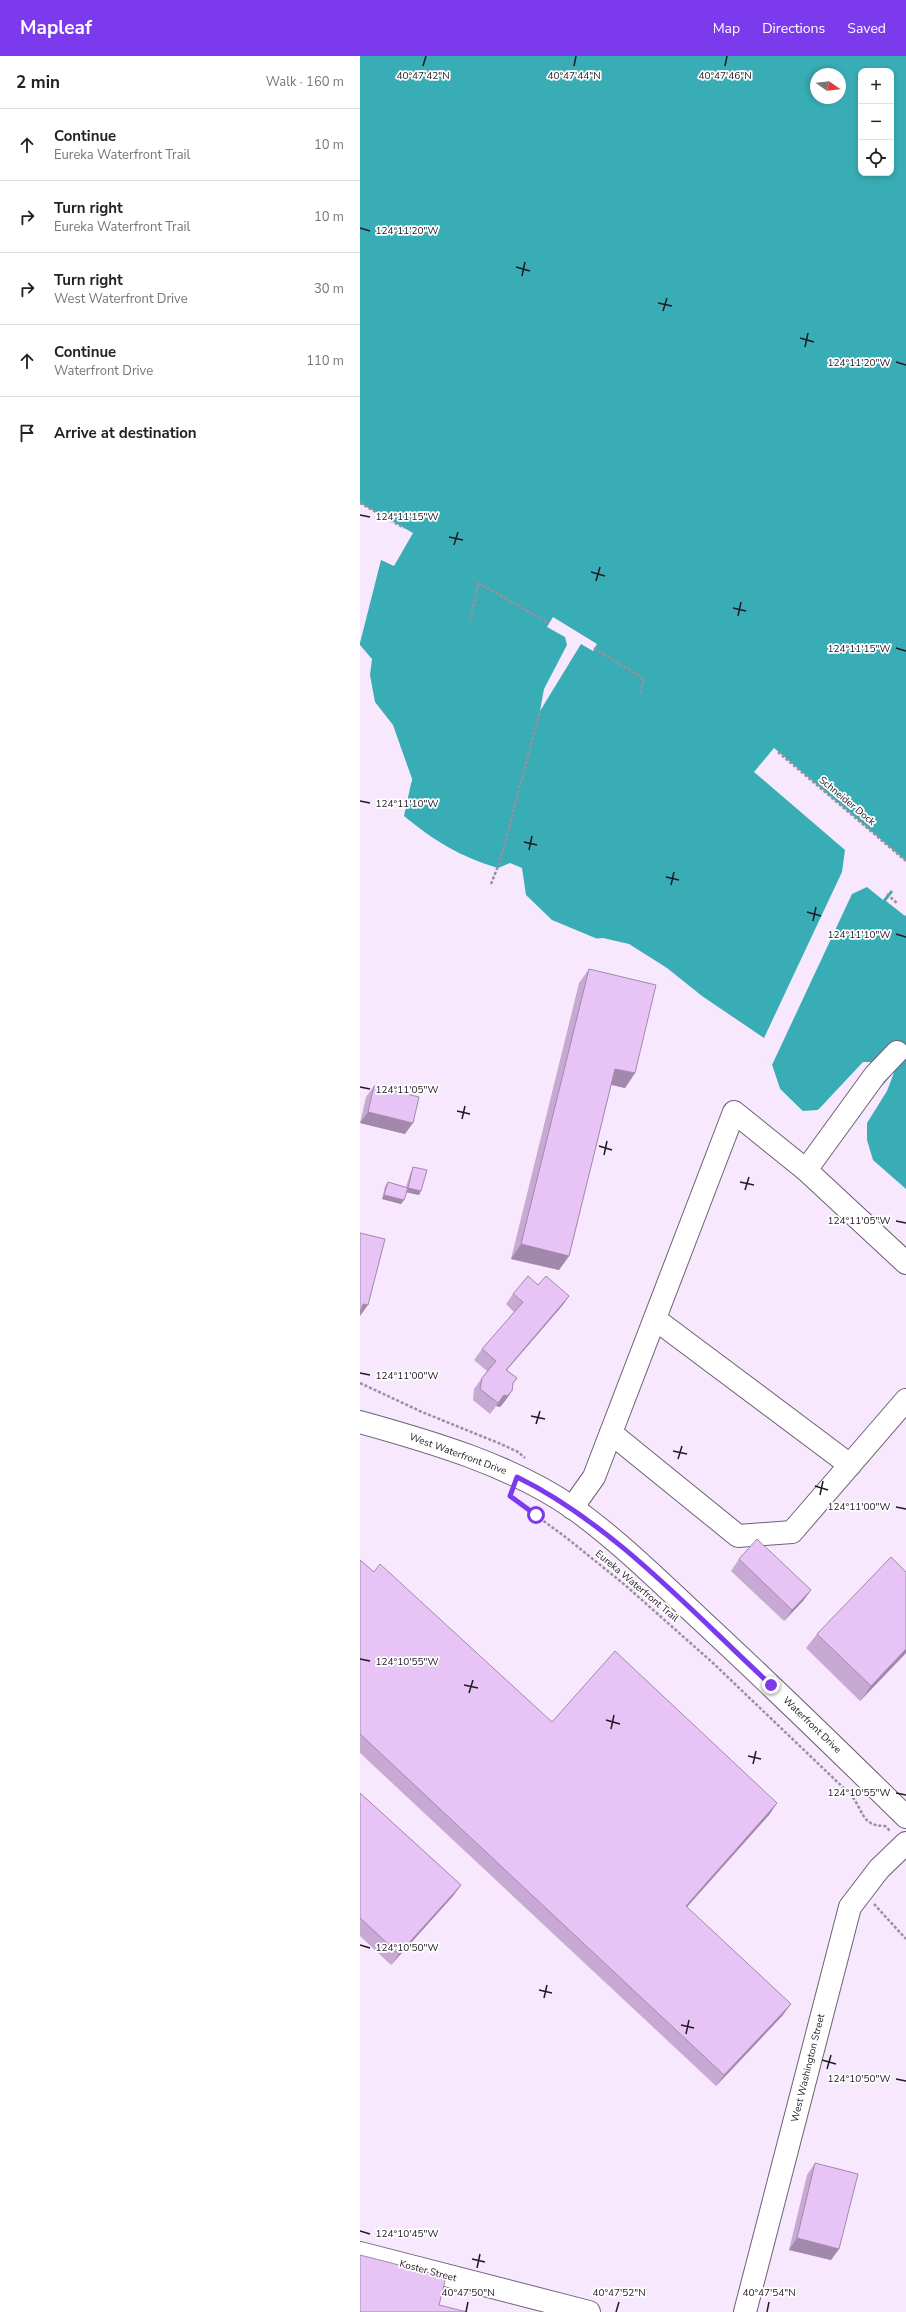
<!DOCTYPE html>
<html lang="en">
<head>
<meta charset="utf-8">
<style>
  body { margin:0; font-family:"Nunito Sans",sans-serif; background:#f2f2f2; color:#222 }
  .controls { position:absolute; right:12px; top:12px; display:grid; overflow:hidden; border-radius:8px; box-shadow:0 2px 6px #0003 }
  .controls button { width:36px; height:36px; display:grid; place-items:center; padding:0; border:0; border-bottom:1px solid #e0e0e0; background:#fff; color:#222; font:20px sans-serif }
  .compass { position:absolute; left:450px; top:12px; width:36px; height:36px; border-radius:50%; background:#fff; box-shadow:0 2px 6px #0003; rotate:104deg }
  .stop { position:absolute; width:12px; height:12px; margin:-9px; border:3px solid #7c3aed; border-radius:50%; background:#fff }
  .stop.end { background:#7c3aed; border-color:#fff; box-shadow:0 1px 4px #0008 }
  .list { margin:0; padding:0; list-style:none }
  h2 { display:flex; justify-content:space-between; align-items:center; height:52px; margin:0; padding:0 16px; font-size:17px }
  h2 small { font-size:13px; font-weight:400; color:#767676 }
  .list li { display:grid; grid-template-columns:26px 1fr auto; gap:12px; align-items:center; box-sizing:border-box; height:72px; padding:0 16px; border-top:1px solid #e0e0e0 }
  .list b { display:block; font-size:15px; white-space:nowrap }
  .list p { margin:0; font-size:13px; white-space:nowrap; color:#767676 }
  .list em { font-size:13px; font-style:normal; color:#767676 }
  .icon { flex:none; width:22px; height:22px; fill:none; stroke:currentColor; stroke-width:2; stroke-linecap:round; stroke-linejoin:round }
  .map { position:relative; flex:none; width:546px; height:2256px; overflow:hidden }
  header { display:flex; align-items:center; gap:24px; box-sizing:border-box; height:56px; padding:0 20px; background:#7c3aed; color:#fff }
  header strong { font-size:19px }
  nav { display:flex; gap:22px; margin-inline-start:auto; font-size:14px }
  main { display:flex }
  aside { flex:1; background:#fff }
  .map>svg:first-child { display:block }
</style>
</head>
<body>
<header>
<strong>Mapleaf</strong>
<nav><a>Map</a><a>Directions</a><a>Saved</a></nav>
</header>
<main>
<aside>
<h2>2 min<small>Walk · 160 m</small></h2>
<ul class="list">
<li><svg class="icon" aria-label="ahead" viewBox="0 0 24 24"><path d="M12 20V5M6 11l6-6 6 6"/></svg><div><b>Continue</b><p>Eureka Waterfront Trail</p></div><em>10 m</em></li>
<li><svg class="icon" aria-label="right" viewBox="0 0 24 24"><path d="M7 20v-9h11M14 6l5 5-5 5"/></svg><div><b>Turn right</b><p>Eureka Waterfront Trail</p></div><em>10 m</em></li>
<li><svg class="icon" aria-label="right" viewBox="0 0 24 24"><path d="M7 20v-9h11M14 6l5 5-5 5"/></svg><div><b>Turn right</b><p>West Waterfront Drive</p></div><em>30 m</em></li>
<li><svg class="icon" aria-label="ahead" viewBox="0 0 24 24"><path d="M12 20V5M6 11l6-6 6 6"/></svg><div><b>Continue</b><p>Waterfront Drive</p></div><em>110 m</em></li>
<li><svg class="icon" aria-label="arrive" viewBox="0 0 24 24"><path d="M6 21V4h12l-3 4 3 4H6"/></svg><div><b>Arrive at destination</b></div></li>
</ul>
</aside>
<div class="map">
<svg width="546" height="2256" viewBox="0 0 546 2256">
  <rect width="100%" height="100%" fill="#f7e8fd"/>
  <!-- water -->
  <path fill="#39adb5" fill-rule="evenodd" d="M0,0H546V1137L510,1105L497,1075L524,1027L505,1011L466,1050L447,1059L420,1033L412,1009L398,985L276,899L192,864L166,839L162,812L150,807L138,812C99,800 76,786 44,760L52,723L34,675L7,647L9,603L0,595ZM501,15H531V117H501ZM456,18H480V42H456Z"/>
  <!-- pier -->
  <g fill="#f7e8fd">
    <polygon points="0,447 53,477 34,510 21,504 0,587"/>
    <polygon points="193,561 237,588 233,595 221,588 180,655 184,633 207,589 205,581 187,571"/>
    <polygon points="0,589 12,603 10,619 15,646 33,669 52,723 52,727 32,676 5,648 7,604 0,597"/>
    <polygon points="414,692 546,805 546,859 545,860 526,845 533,836 531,834 523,844 507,831 492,838 412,1009 420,1033 442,1055 458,1054 503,1006 515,1006 467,1052 447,1061 411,1026 412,1009 397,987 275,901 232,883 243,882 269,888 307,912 342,940 404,982 482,816 485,794 394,716"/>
    <polygon points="535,1014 527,1035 507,1067 507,1084 513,1104 546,1133 546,1139 509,1107 496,1085 495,1074 515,1039"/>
  </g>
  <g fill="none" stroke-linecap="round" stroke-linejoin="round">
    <!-- minor casing -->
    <g stroke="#6e6173" stroke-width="24">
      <g id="minor">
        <polyline points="446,1114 515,1019 537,996"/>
        <polyline points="295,1263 490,1409"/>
        <path d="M0,1366C72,1386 151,1409 213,1452C259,1485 299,1525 340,1563C410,1628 478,1694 546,1761"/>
        <polyline points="251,1377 378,1480 432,1476 546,1344"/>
        <polyline points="212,1452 234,1421 374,1056 446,1114 546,1207"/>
        <polyline points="0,2197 229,2256"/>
        <polyline points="385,2256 490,1851 519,1813 546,1787"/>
      </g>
    </g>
    <!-- path -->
    <g stroke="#9a8f9e" stroke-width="2.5" stroke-dasharray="3 2" stroke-linecap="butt">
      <polyline points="0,447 44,472"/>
      <polyline points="110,566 118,527 189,567"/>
      <polyline points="234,592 284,623 280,637"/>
      <polyline points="418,696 546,805"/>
      <polyline points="131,828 140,805 180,655"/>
      <polyline points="527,838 538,848"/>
      <polyline points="0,1327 62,1356 141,1388 158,1396 165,1402"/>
      <path d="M151,1437L150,1440L208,1483L265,1529L353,1607L491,1739C504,1755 501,1770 525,1770L531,1776"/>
      <polyline points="514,1848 546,1883"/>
    </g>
    <!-- minor -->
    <use href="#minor" stroke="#fff" stroke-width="22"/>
  </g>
  <!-- wall -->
  <g fill="#c7a9d3">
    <polygon points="229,913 275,1017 265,1032 251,1029 209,1200 199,1214 151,1203 219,927"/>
    <polygon points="14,1030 45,1078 0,1067 6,1041"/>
    <polygon points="53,1111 59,1139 46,1136 44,1144 41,1148 22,1143 25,1130 28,1126 46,1131 51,1115"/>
    <polygon points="178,1229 209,1240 202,1250 147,1314 157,1322 153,1328 152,1335 145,1345 140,1351 136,1350 130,1358 113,1344 114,1333 127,1315 114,1304 122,1293 154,1256 146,1248 153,1238"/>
    <polygon points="379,1503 451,1534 443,1545 424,1565 371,1515"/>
    <polygon points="0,1504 14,1516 192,1666 417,1747 409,1759 327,1851 423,1959 356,2030 0,1697"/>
    <polygon points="546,1516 546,1597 500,1645 446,1592 457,1578"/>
    <polygon points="0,1737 101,1829 93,1840 31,1909 0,1880"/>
    <polygon points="455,2107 479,2193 471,2204 429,2194 447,2119"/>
  </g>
  <!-- shaded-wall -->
  <g fill="#a289ac">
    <polygon points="255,1013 275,1017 265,1032 244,1027"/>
    <polygon points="8,1056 53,1067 45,1078 0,1067"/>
    <polygon points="48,1132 61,1135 59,1139 45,1136"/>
    <polygon points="24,1139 44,1144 41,1148 22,1143"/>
    <polygon points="161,1188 209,1200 199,1214 151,1203"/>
    <polygon points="209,1240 202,1250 138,1324 146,1314"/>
    <polygon points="3,1248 8,1249 0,1260 0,1251"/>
    <polygon points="152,1335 145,1345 140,1351 136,1350 130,1358 144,1339"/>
    <polygon points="451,1534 443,1545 424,1565 432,1554"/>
    <polygon points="546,1593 546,1597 500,1645 511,1630"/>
    <polygon points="417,1747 409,1759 318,1861 326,1850"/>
    <polygon points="101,1829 93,1840 31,1909 39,1898"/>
    <polygon points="431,1948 423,1959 356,2030 364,2019"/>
    <polygon points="437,2182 479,2193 471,2204 429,2194"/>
  </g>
  <!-- building -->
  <g fill="#e7c4f5" stroke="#a289ac">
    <polygon points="229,913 296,929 275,1017 255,1013 209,1200 161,1188"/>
    <polygon points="14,1030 59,1041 53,1067 8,1056"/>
    <polygon points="53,1111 67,1114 61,1135 48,1132 44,1144 24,1139 28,1126 48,1132"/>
    <polygon points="0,1177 25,1183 8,1249 3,1248 0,1257"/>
    <polygon points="168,1220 178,1229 186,1220 209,1240 146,1314 157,1322 153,1327 152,1335 147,1340 144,1339 138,1347 120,1333 122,1322 136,1305 122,1293 163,1246 153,1238"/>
    <polygon points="397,1483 451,1534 432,1554 379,1503"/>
    <polygon points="531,1501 546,1516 546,1593 511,1630 457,1578"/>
    <polygon points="0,1504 14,1516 20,1508 192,1666 255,1595 417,1747 326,1850 431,1948 364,2019 0,1678"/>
    <polygon points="0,1737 101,1829 39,1898 0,1862"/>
    <polygon points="455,2107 498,2118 479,2193 437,2182"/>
    <polygon points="0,2199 86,2221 79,2249 107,2256 0,2256"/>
  </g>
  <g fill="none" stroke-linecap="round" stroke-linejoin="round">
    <!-- route -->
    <path stroke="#7c3aed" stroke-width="5" d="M176,1459L150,1440L157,1421C253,1468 333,1557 411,1629"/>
  </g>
  <!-- ticks -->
  <path fill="none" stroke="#201a22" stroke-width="1.5" d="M63,10L66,0M214,10L216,0M365,10L367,0M0,172L10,175M156,211L170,215M162,220L165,206M298,247L312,250M303,255L307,242M440,282L454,286M445,291L448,277M536,306L546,309M0,459L10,461M89,481L103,484M94,489L98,476M231,516L245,520M236,525L240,511M373,552L386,555M378,560L381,546M536,592L546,595M0,745L10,747M164,786L177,789M169,794L172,780M306,821L319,824M311,829L314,816M447,856L461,860M453,865L456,851M536,878L546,881M0,1031L10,1033M97,1055L110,1058M102,1063L105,1050M239,1090L252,1094M244,1099L247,1085M380,1126L394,1129M385,1134L389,1121M536,1165L546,1167M0,1317L10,1319M171,1360L185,1363M176,1368L180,1355M313,1395L327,1398M318,1403L322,1390M455,1430L468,1434M460,1439L463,1425M536,1451L546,1453M0,1603L10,1605M104,1629L118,1632M109,1637L113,1624M246,1664L260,1668M251,1673L254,1659M388,1700L401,1703M393,1708L396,1695M536,1737L546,1739M0,1889L10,1892M179,1934L192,1937M184,1942L187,1929M321,1969L334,1972M326,1978L329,1964M462,2004L476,2008M467,2013L471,1999M536,2023L546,2025M0,2175L10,2178M112,2203L125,2206M117,2212L120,2198M106,2256L108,2246M256,2256L259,2246M407,2256L409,2246"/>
  <g text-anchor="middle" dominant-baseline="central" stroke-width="3.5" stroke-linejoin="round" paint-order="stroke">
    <!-- street labels -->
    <g font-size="10" fill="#201a22" stroke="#fff">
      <text transform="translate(487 745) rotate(40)">Schneider Dock</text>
      <text transform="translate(98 1398) rotate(20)">West Waterfront Drive</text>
      <text transform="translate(277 1530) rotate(40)">Eureka Waterfront Trail</text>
      <text transform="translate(452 1669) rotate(44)">Waterfront Drive</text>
      <text transform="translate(448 2012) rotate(-76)">West Washington Street</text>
      <text transform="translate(68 2215) rotate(15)">Koster Street</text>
    </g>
  </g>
  <g font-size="10" text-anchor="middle" fill="#201a22" stroke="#fff" stroke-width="3.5" stroke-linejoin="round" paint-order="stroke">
    <text x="63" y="23">40°47'42"N</text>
    <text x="214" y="23">40°47'44"N</text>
    <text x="365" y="23">40°47'46"N</text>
    <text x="47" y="178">124°11'20"W</text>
    <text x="499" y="310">124°11'20"W</text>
    <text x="47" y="464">124°11'15"W</text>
    <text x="499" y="596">124°11'15"W</text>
    <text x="47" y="751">124°11'10"W</text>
    <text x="499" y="882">124°11'10"W</text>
    <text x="47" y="1037">124°11'05"W</text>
    <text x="499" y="1168">124°11'05"W</text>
    <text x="47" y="1323">124°11'00"W</text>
    <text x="499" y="1454">124°11'00"W</text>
    <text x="47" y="1609">124°10'55"W</text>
    <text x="499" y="1740">124°10'55"W</text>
    <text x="47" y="1895">124°10'50"W</text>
    <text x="499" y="2026">124°10'50"W</text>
    <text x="47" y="2181">124°10'45"W</text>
    <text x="108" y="2240">40°47'50"N</text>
    <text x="259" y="2240">40°47'52"N</text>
    <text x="409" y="2240">40°47'54"N</text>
  </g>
</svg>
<div class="controls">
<button>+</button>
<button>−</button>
<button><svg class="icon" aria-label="locate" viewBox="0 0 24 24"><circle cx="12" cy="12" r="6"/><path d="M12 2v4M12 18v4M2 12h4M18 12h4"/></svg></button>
</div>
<svg class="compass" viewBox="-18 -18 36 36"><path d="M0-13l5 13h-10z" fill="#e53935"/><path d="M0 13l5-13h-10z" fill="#767676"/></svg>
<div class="stop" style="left:176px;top:1459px"></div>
<div class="stop end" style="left:411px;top:1629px"></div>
</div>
</main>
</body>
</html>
